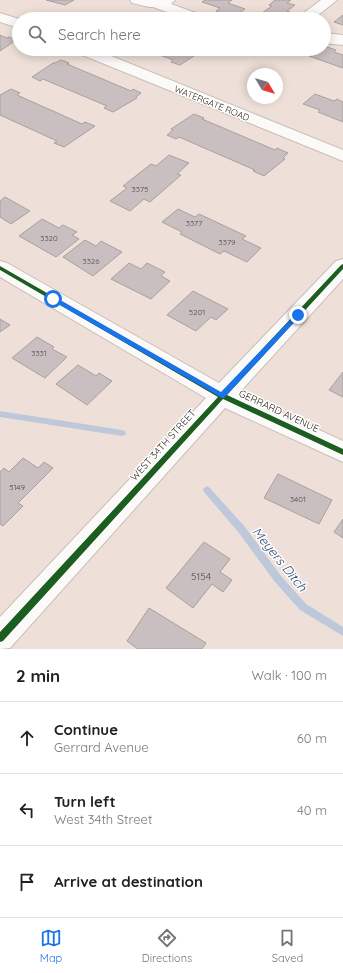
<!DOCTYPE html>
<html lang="en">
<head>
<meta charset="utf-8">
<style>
  body { margin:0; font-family:Quicksand,sans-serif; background:#f6f6f6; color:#202124 }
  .compass { position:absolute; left:247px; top:68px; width:36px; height:36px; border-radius:50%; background:#fff; box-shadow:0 2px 10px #0003; rotate:128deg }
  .stop { position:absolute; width:12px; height:12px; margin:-9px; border:3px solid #1a73e8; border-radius:50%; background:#fff }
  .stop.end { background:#1a73e8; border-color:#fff; box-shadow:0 1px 4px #0008 }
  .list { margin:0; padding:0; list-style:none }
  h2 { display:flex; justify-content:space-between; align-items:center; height:52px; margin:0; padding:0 16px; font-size:17px }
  h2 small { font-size:13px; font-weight:400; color:#757577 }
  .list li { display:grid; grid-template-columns:26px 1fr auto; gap:12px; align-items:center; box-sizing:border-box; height:72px; padding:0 16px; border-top:1px solid #e0e0e0 }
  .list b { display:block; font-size:15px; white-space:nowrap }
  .list p { margin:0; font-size:13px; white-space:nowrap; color:#757577 }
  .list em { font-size:13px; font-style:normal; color:#757577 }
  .icon { flex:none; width:22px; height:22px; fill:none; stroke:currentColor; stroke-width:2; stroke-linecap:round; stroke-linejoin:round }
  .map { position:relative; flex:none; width:343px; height:649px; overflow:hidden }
  .search { position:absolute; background:#fff; box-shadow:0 2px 10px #0003; left:12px; right:12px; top:12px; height:44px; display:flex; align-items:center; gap:10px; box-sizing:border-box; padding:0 14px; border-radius:22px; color:#757577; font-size:15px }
  .sheet { height:268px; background:#fff }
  nav { display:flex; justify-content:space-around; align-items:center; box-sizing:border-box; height:56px; border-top:1px solid #e0e0e0; background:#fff; font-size:11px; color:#757577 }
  nav a { display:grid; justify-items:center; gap:2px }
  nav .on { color:#1a73e8 }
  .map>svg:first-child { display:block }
</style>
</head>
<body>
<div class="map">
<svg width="343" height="649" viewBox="0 0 343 649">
  <rect width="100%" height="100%" fill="#eee0d8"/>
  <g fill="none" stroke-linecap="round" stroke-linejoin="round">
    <!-- stream -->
    <g fill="#bec8db" fill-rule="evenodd">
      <polygon points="0,411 122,430 125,431 126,433 125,435 122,436 0,417"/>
      <polygon points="207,486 210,488 245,527 281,576 306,604 343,627 343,636 300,610 275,582 239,533 204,492 203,490 204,488"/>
    </g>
  </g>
  <!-- building -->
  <g fill="#c9bec0" stroke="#a9a09f">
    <polygon points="46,0 74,0 65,5"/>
    <polygon points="205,0 232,0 228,3 245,9 233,17 216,11 220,8 202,2"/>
    <polygon points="275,0 291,0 287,3 295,5 287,11 295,14 288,19 257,19 256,17 272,6 269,5"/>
    <polygon points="343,15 343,25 334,22"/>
    <polygon points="0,35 7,38 9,37 16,40 0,51"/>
    <polygon points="324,46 336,50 334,52 343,55 343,68 309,56 317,49 324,49"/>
    <polygon points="144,49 203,49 199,52 200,52 180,65 171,62 173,60"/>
    <polygon points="61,60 69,63 67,64 131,91 133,89 141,93 136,97 137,98 113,112 104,108 107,106 43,79 40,81 32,77 53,63 55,63"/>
    <polygon points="11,89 20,93 17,95 82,124 85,122 95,126 64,147 54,143 57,141 0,115 0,95"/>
    <polygon points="315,94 334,101 337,99 343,102 343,122 318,112 320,110 303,104"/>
    <polygon points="194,114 204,118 202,119 275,150 277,148 288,153 283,158 285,159 264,176 253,171 255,170 179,137 176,139 167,135 173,130 171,129"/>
    <polygon points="169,155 189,163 177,174 181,175 150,202 144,199 130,211 110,201 127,188 123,186 151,164 156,166"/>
    <polygon points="5,197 30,211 11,224 0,217 0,201"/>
    <polygon points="178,209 195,217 199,214 246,236 242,239 261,248 247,262 224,251 220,254 180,234 182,232 162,222"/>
    <polygon points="42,219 59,228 63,225 77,232 72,235 79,239 56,257 19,236"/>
    <polygon points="85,240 96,246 101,241 122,252 93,276 63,257"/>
    <polygon points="129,263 141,269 147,263 165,272 161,276 170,281 151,299 111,279"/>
    <polygon points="193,291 228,309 216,320 211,317 196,331 167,315"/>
    <polygon points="0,319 10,325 0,332"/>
    <polygon points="37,337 54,347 52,349 67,357 45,378 12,358"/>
    <polygon points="78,365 96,376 99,373 112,381 87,405 56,384"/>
    <polygon points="343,372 343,397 329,390"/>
    <polygon points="23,458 38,468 44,462 53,468 18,503 23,506 3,526 0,524 0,472 4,468 9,472"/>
    <polygon points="278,474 332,500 319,524 264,498"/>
    <polygon points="343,519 343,538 334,532"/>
    <polygon points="204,542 230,559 220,572 232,580 223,592 212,584 193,608 166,588"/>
    <polygon points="149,608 206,643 202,649 138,649 127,641"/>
  </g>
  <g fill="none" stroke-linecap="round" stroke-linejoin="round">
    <!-- minor casing -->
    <g stroke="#c9beb8" stroke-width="2">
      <g id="minor">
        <polygon points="130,0 175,0 171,4 204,16 206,19 186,19 153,7 149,7 132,3"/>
        <polygon points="321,0 337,0 317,16 317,19 303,19 305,12"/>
        <polygon points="0,13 19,19 19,28 0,22"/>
        <polygon points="324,33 343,35 343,45 324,43"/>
        <polygon points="72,49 94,49 343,150 343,161 75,52"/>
        <polygon points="343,259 343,279 239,393 343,441 343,462 225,408 10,648 0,649 0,617 206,398 0,277 0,261 7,263 219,383 336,261"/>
      </g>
    </g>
    <!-- minor -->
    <use href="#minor" fill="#fcfaf9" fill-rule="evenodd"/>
    <!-- cycleway casing -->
    <g stroke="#fff" stroke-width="2">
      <polygon id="cycleway" points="343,264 343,269 227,395 343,449 343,455 223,399 3,641 0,642 0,632 218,397 0,270 0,266 221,393 341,265"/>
    </g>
    <!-- cycleway -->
    <use href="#cycleway" fill="#1b5e20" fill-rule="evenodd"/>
  </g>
  <!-- route -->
  <polygon fill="#1a73e8" points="51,297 55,297 221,392 296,314 298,313 301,315 224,398 222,398 51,300"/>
  <g text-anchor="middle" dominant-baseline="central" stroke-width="3" stroke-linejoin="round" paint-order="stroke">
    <!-- number labels -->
    <g font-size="8" fill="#564c49">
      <text x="140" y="189">3375</text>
      <text x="194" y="223">3377</text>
      <text x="49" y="238">3320</text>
      <text x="227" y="242">3379</text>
      <text x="91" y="261">3326</text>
      <text x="197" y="312">5201</text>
      <text x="39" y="353">3331</text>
      <text x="17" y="487">5149</text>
      <text x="298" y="499">3401</text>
    </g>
    <!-- far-street labels -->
    <g font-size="9" fill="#2f2621" stroke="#fff">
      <text transform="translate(212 103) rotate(22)">WATERGATE ROAD</text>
    </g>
    <!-- street labels -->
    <g font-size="10" fill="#2f2621" stroke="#fff">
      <text transform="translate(279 411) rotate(25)">GERRARD AVENUE</text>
      <text transform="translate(163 445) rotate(-48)">WEST 34TH STREET</text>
    </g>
    <!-- near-number labels -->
    <g font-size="10" fill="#564c49">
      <text x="201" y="576">5154</text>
    </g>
    <!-- near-water labels -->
    <g font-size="13" font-style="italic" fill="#334f79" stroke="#fff">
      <text transform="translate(280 559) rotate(51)">Meyers Ditch</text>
    </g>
  </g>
</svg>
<svg class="compass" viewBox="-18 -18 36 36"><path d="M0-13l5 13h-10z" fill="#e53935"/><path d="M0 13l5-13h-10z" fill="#757577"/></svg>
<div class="stop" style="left:53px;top:299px"></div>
<div class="stop end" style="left:298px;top:315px"></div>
<div class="search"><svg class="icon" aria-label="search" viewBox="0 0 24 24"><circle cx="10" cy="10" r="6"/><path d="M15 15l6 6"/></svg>Search here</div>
</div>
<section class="sheet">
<h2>2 min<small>Walk · 100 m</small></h2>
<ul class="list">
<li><svg class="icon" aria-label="ahead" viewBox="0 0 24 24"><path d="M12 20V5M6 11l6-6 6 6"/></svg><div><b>Continue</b><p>Gerrard Avenue</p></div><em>60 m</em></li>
<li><svg class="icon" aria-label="left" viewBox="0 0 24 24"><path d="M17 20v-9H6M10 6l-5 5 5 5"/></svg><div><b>Turn left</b><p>West 34th Street</p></div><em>40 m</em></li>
<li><svg class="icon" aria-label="arrive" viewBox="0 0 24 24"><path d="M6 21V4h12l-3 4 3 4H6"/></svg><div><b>Arrive at destination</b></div></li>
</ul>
</section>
<nav>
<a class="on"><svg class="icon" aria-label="map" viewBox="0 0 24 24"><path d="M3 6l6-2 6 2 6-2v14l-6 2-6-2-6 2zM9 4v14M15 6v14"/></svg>Map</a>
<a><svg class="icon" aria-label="directions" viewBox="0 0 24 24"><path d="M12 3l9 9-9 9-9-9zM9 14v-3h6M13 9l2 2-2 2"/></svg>Directions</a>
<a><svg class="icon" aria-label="saved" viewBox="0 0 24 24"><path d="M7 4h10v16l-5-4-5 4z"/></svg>Saved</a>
</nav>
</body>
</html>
